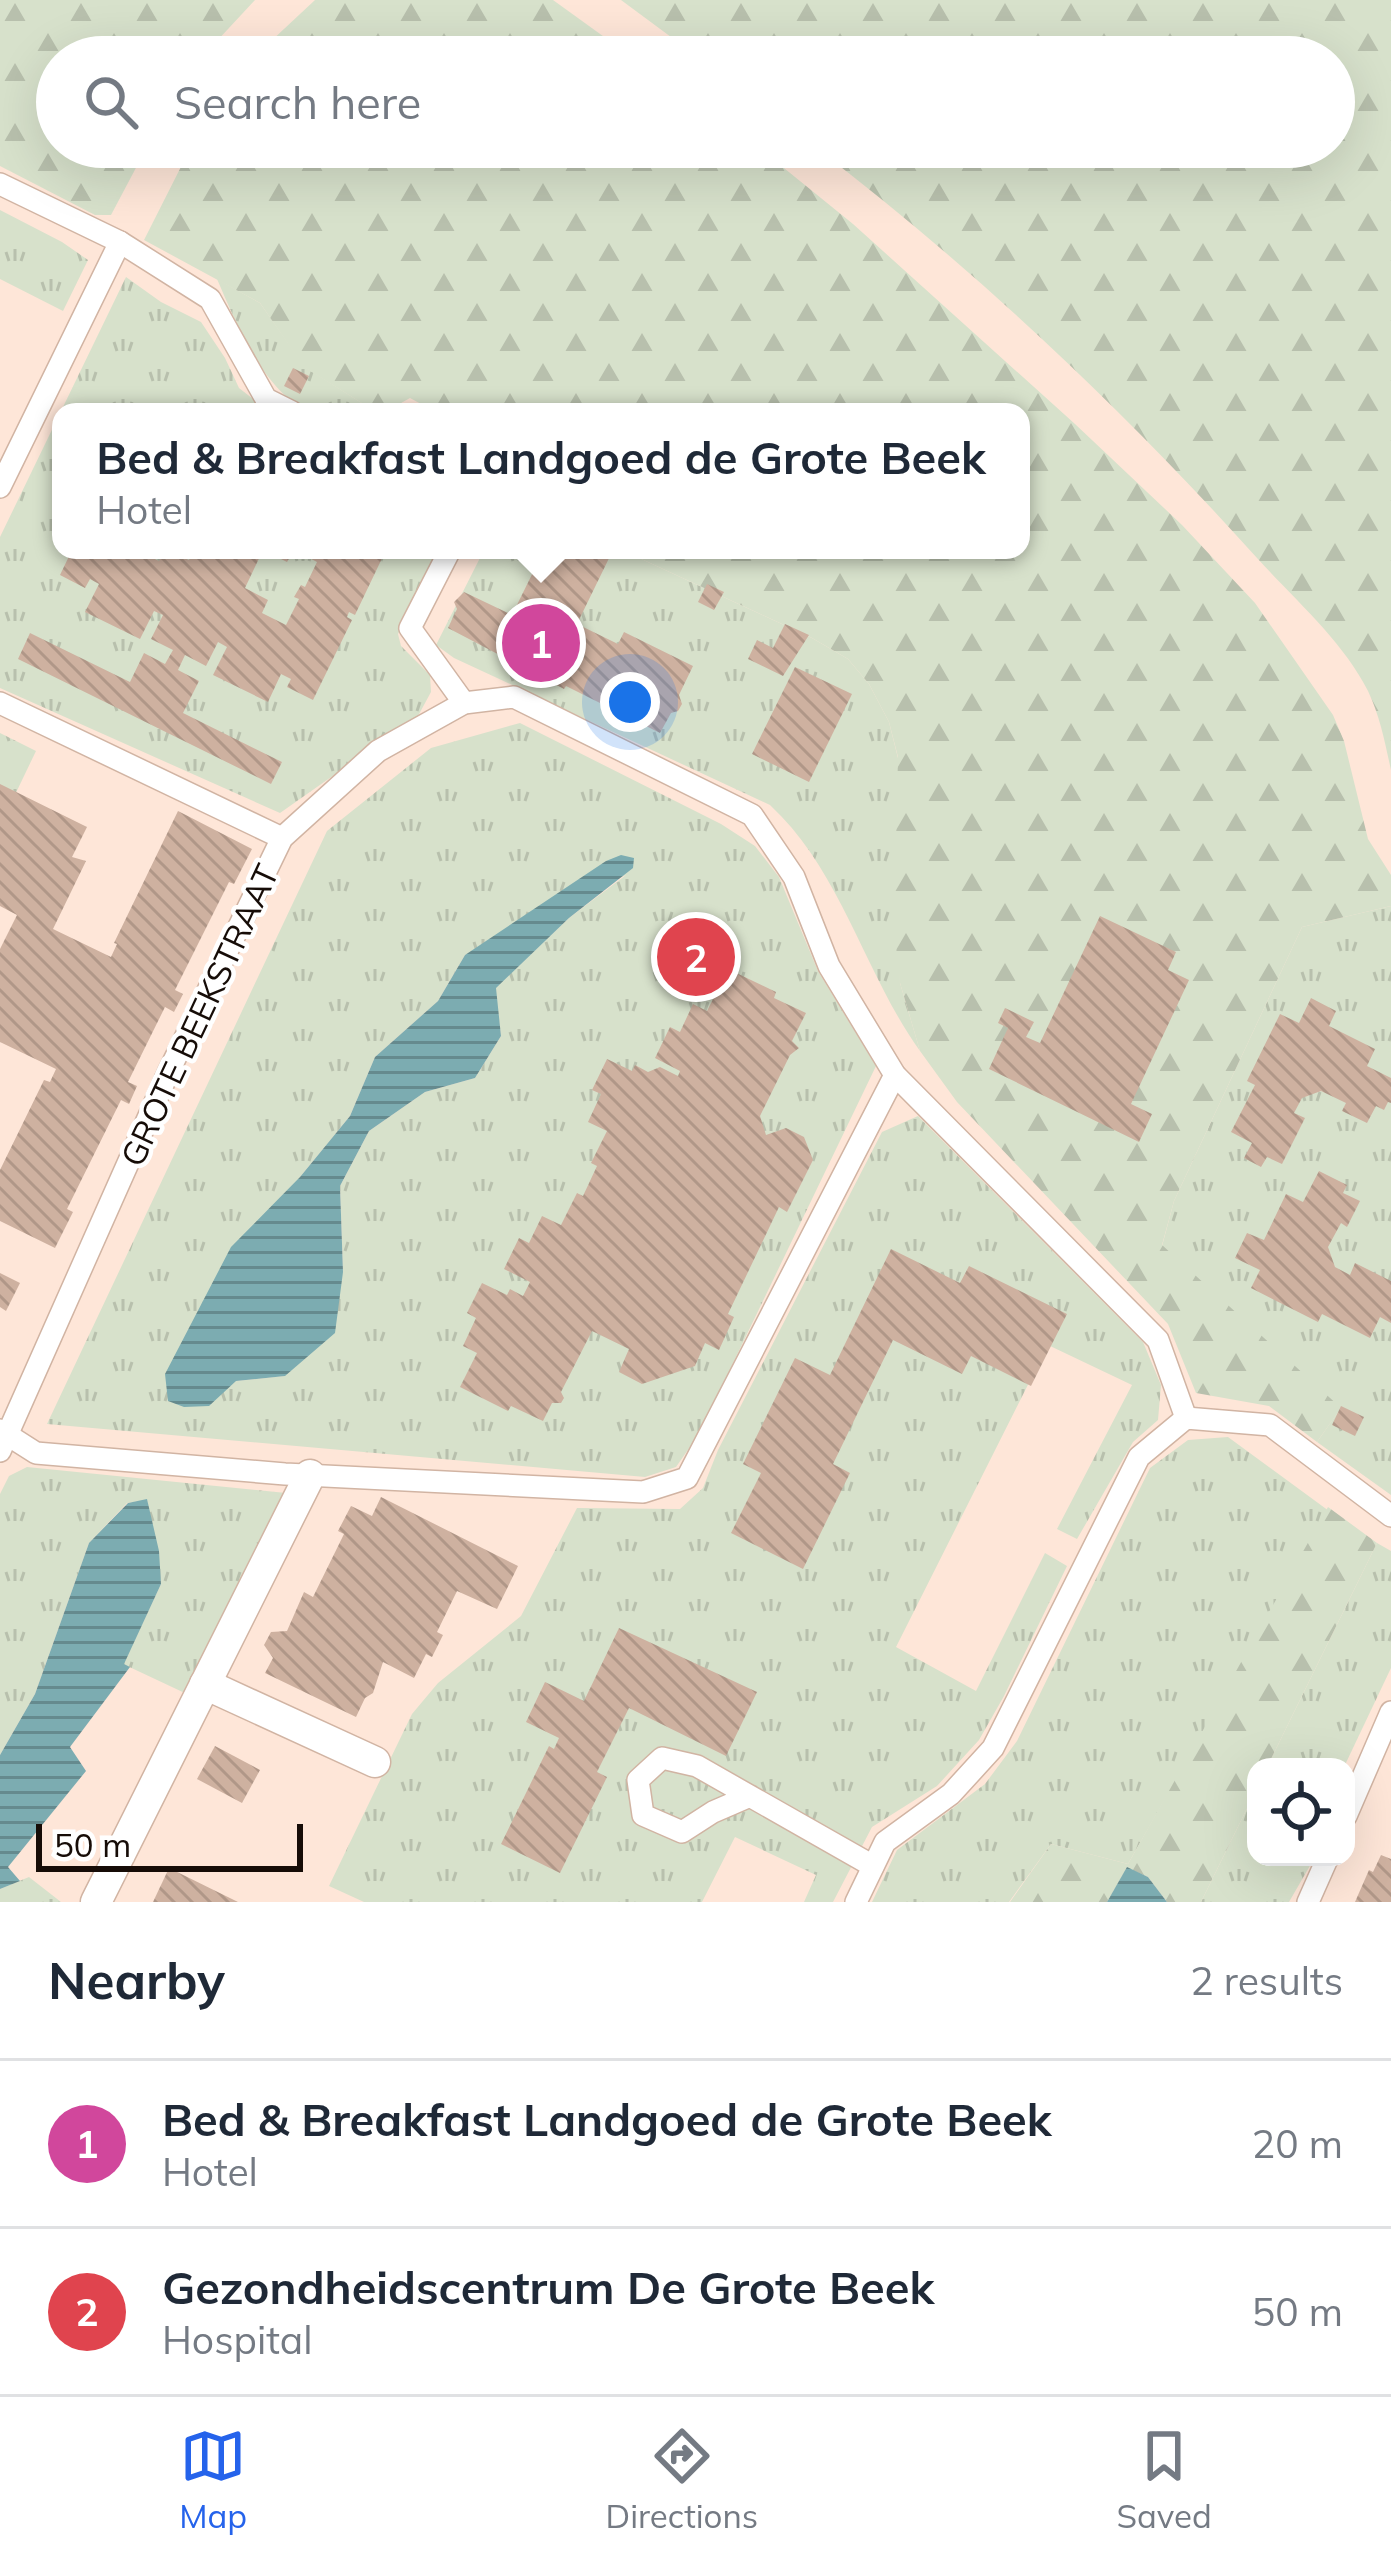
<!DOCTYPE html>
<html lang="en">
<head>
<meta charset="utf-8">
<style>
  body { margin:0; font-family:Mulish,sans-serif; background:#f2f2f3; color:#1f2937 }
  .controls { position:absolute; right:36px; bottom:36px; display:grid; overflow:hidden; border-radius:24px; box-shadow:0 12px 48px #0002 }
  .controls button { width:108px; height:108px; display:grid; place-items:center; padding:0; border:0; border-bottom:3px solid #e0e1e3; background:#fff; color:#1f2937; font:60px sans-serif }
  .scale { position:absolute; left:36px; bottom:30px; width:267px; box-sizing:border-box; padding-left:12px; border:6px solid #160c07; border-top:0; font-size:33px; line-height:42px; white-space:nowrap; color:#160c07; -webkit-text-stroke:9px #fff; paint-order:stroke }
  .you { position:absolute; left:630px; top:702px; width:42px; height:42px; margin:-30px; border:9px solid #fff; border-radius:50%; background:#1a73e8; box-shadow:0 0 0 18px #1a73e833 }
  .badge { display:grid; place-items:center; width:78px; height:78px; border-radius:50%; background:#2563eb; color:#fff; font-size:39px; font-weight:700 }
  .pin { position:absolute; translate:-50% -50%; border:6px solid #fff; box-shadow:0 3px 12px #0006 }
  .popup { position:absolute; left:52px; top:403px; width:978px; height:156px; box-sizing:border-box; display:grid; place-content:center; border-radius:24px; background:#fff; filter:drop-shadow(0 3px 9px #0005); font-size:39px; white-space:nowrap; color:#747a83 }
  .popup b { font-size:45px; color:#1f2937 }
  .popup::after { content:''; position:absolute; left:50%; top:100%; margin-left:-24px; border:24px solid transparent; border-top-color:#fff }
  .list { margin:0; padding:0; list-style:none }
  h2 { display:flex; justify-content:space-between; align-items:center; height:156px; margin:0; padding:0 48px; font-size:51px }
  h2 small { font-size:39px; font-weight:400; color:#747a83 }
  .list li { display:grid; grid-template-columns:78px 1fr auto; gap:36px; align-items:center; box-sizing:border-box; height:168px; padding:0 48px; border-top:3px solid #e0e1e3 }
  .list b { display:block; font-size:45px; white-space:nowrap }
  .list p { margin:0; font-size:39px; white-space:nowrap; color:#747a83 }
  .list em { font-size:39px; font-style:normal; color:#747a83 }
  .icon { flex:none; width:66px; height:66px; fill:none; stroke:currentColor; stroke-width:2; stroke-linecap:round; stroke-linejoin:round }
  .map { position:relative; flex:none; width:1391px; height:1902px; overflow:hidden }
  .search { position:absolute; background:#fff; box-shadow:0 12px 48px #0002; left:36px; right:36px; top:36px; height:132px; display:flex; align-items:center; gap:30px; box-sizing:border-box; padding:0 42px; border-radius:66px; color:#747a83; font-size:45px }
  .sheet { height:492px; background:#fff }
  nav { display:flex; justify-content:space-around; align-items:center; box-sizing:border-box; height:168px; border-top:3px solid #e0e1e3; background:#fff; font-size:33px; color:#747a83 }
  nav a { display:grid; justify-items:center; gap:6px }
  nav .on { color:#2563eb }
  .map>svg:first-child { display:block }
</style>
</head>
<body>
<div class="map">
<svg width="1391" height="1902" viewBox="0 0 1391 1902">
  <defs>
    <pattern id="grass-tufts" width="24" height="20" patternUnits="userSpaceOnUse" patternTransform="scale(3)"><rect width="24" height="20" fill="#d7e1cb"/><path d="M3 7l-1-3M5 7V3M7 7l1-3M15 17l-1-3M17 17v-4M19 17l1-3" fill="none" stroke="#b8c0ad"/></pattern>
    <pattern id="forest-firs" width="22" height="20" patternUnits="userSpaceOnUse" patternTransform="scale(3)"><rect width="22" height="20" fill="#d7e1cb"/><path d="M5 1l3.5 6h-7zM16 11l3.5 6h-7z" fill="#b8c0ad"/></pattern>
    <pattern id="water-rules" width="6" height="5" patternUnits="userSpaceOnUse" patternTransform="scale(3)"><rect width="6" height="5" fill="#7cacb1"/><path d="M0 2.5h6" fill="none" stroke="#658a8e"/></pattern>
    <pattern id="building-back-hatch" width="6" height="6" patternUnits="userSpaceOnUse" patternTransform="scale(3)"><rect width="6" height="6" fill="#ceb1a0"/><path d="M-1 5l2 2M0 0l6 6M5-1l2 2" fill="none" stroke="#b09788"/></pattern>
  </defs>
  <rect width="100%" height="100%" fill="#fee6d8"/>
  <!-- grass -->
  <g fill="url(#grass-tufts)" fill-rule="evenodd">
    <polygon points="0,210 62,242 88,260 63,311 0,279"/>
    <polygon points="126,277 161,302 201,322 225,358 239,388 270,412 61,412 61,550 439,550 398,634 401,646 430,675 431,692 418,716 280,813 0,688 0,537"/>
    <path d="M217,279L260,303L305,367L376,412C357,412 337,414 318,412C268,405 235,320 217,279Z"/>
    <path d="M484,550H622L812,638L848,659L869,684L889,722L898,758L900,983L920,1051C864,973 842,872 770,805L454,658L436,645Z"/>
    <path d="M520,723L721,824L755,846L779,877L818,971L876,1066L699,1434L676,1467L645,1477L47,1424L327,831L431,748ZM626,875L569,918L495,988L501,1036L475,1078L425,1092L369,1131L340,1186L343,1272L284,1376L236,1381L300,1177L350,1116L375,1057L438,1001L465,955Z"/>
    <polygon points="0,733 36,751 0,826"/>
    <polygon points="1391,906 1391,1495 1317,1442 1340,1409 1162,1246 1174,1201 1302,927"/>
    <polygon points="918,1116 1143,1342 1161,1385 1158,1420 1133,1442 1077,1539 1057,1529 1132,1385 1048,1345 896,1647 976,1691 1045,1553 1067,1566 1004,1696 979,1740 937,1786 872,1827 833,1902 804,1902 816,1875 735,1837 702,1902 364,1902 329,1886 412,1714 438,1683 521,1616 577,1508 680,1509 703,1488 718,1450 882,1132"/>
    <polygon points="1228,1437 1329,1511 1128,1864 1051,1844 1009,1902 872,1902 897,1850 985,1784 1017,1741 1150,1468 1188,1440"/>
    <polygon points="27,1467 286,1493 189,1695 123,1664 161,1584 147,1500 127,1503 89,1543 35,1694 0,1755 0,1494 9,1476"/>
    <polygon points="1377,1543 1391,1551 1391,1668 1344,1767 1267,1767"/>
    <polygon points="1256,1790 1256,1857 1315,1857 1289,1902 1201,1902"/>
    <polygon points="29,1877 61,1902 0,1902 0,1889"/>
  </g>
  <!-- forest -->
  <g fill="url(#forest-firs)">
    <polygon points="0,0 255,0 202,57 57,57 57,147 147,147 111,215 95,215 0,166"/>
    <polygon points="315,0 553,0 632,57 254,57"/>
    <path d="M621,0H1391V770C1385,743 1380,716 1368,691C1343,641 1294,599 1257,558C1122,408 975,269 815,147H1334V57H698Z"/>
    <polygon points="191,147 758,147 853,224 1075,424 1182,525 1255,603 1333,715 1344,741 1368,839 1391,875 1391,906 1302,927 1174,1201 1162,1245 1341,1408 1317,1442 1269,1406 1196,1393 1168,1324 957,1102 920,1051 900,983 894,928 898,757 889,722 869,684 848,659 812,638 622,550 1021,550 1021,412 436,412 410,398 385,412 376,412 304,367 260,303 144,240"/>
    <polygon points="1328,1507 1377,1543 1267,1767 1256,1767 1256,1790 1201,1902 1167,1902 1148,1877 1127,1868 1107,1902 1010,1902 1051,1844 1128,1864"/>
  </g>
  <!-- water -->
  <g fill="url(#water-rules)">
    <polygon points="621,855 634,858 633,868 569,918 496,988 501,1036 475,1078 425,1092 369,1131 340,1186 343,1272 335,1333 285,1376 236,1381 209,1406 184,1407 168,1401 165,1374 231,1247 300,1177 350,1116 375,1057 438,1001 465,955 606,861"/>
    <polygon points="147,1499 159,1551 161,1584 124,1664 130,1667 70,1747 86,1771 8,1867 20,1881 0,1889 0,1755 35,1694 89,1543 128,1503"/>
    <polygon points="1127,1867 1148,1877 1167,1902 1107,1902"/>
  </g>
  <!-- building -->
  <g fill="url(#building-back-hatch)" fill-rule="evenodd">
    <polygon points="293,368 309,376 300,394 284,386"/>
    <path d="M72,550H136L159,561L165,550L189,560L194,550H386L355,615L349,612L347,617L352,620L313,700L287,687L291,679L281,674L268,702L213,675L227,647L218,642L206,666L185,655L178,670L199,681L183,713L282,762L271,784L18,659L30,633L130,682L144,653L165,664L173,650L151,639L163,615L154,611L140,639L85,612L99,584L90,579L85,588L60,575ZM263,550L287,562L294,550L317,562L305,587L301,585L294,597L299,599L286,625L262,613L268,600L245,588Z"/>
    <polygon points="544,550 613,550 577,624 618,644 624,632 693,666 679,695 682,704 678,711 671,713 660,733 566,686 564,689 448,628 457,609 454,602 464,592 512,615"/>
    <polygon points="707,584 724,592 714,610 698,602"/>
    <polygon points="785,624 809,635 783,676 748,659 757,640 773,648"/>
    <polygon points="795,667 852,694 809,782 752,754"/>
    <polygon points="0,784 87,827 72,857 86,861 53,929 111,957 117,944 114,943 178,811 252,849 234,884 229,882 175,990 183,994 174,1012 165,1007 128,1082 137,1086 129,1104 121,1100 67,1209 73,1212 55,1248 0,1221 0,1170 44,1080 50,1082 56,1069 0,1042 0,949 17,915 0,906"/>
    <polygon points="1100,916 1176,952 1168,970 1189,980 1131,1104 1152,1114 1139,1142 989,1069 1008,1028 998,1023 1005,1008 1034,1022 1026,1037 1040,1043"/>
    <polygon points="728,969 776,992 774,998 806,1013 792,1041 799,1048 790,1055 760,1116 766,1135 786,1128 804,1137 813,1160 787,1212 779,1207 728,1314 734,1317 719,1350 705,1343 695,1366 642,1384 619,1372 629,1349 592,1331 561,1392 564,1398 561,1403 552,1403 543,1421 511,1406 508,1411 460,1387 477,1353 463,1346 476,1318 467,1313 482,1283 507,1295 510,1289 523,1296 530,1282 504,1269 519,1238 529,1243 542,1216 561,1225 577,1193 583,1196 597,1166 591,1163 607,1131 588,1122 601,1094 592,1090 607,1059 632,1071 635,1065 648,1072 660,1067 678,1076 680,1071 655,1058 670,1027 680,1032 693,1004 707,1011"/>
    <polygon points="1311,998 1336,1011 1329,1026 1375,1049 1367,1066 1391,1078 1391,1103 1388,1102 1384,1110 1376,1106 1367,1123 1342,1111 1346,1103 1321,1091 1302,1098 1294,1113 1305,1118 1282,1164 1267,1157 1261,1167 1244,1158 1252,1143 1231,1132 1255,1085 1247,1081 1280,1014 1299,1023"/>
    <polygon points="1319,1171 1347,1185 1343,1193 1360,1201 1347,1227 1341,1223 1328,1247 1335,1267 1350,1275 1355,1263 1391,1281 1391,1323 1380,1317 1370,1338 1322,1314 1318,1322 1251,1288 1260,1270 1235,1258 1247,1233 1264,1240 1286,1194 1303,1202"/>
    <polygon points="891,1249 960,1283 969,1266 1067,1314 1031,1386 971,1356 962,1374 893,1340 833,1464 850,1473 803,1569 731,1533 761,1473 743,1464 795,1358 830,1375"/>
    <polygon points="0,1273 20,1283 6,1311 0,1307"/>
    <polygon points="1341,1406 1364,1417 1355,1436 1332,1425"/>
    <polygon points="381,1497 518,1566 497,1609 457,1591 437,1632 443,1635 432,1657 426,1654 414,1678 383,1662 373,1693 365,1698 356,1717 265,1673 273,1658 264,1645 271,1632 287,1631 304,1592 313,1597 344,1534 338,1531 351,1506 372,1516"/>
    <polygon points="619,1628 757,1692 726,1756 629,1708 597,1772 607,1777 560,1873 501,1844 549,1746 554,1749 559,1738 526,1722 545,1682 584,1701"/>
    <polygon points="215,1746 260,1770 242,1803 197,1779"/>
    <polygon points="1381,1855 1391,1859 1391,1902 1355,1902 1369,1870 1373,1872"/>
    <polygon points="169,1868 238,1902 153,1902"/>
  </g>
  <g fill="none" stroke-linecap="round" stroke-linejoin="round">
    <!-- service casing -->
    <g stroke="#d1b4a3" stroke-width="24">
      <g id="service">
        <polyline points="0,184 120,242 210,299 266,399 292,412"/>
        <polyline points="0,487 120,242"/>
        <polyline points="450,550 410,628 464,703"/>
        <polyline points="0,703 282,838"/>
        <polyline points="0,1430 36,1453 285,1474 643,1492 687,1478 895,1075"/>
        <polyline points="0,1451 169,1071 282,838 378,751 464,703 514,697 752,815 794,877 829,966 895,1075 1158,1340 1186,1418"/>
        <polyline points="750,1796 713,1812 682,1832 643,1815 638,1780 662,1758 697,1766 873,1866"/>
        <polyline points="1346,1816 1391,1712"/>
        <polyline points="856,1902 885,1842 951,1794 993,1748 1139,1457 1186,1418 1270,1425 1391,1516"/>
        <polyline points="1308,1902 1328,1857"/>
      </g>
    </g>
    <!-- pedestrian casing -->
    <g stroke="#d1b4a3" stroke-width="33">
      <g id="pedestrian">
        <polyline points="205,1684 375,1762"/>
        <polyline points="96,1902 310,1475"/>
      </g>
    </g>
    <!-- service -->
    <use href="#service" stroke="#fff" stroke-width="21"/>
    <!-- pedestrian -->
    <use href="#pedestrian" stroke="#fff" stroke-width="30"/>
  </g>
  <g text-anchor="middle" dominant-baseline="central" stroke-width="9" stroke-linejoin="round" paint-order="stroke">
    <!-- street labels -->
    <g font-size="33" fill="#160c07" stroke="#fff">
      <text transform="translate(199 1015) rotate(-65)">GROTE BEEKSTRAAT</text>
    </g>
  </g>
</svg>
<div class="controls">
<button><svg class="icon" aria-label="locate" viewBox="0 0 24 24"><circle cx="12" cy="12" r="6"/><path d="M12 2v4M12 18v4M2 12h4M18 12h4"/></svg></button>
</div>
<div class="scale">50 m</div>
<div class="you"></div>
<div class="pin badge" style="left:541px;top:643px;background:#d1479c">1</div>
<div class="popup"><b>Bed &amp; Breakfast Landgoed de Grote Beek</b>Hotel</div>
<div class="pin badge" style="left:696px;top:957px;background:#e0444e">2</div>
<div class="search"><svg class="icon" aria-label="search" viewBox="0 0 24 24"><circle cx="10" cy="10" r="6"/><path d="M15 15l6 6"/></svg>Search here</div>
</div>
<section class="sheet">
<h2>Nearby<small>2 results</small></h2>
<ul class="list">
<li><span class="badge" style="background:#d1479c">1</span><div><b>Bed &amp; Breakfast Landgoed de Grote Beek</b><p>Hotel</p></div><em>20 m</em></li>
<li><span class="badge" style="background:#e0444e">2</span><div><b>Gezondheidscentrum De Grote Beek</b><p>Hospital</p></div><em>50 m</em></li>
</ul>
</section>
<nav>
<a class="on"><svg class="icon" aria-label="map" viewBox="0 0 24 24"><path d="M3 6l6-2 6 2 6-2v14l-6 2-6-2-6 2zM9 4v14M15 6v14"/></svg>Map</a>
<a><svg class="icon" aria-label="directions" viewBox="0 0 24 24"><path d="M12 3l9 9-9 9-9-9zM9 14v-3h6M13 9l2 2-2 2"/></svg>Directions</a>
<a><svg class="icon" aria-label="saved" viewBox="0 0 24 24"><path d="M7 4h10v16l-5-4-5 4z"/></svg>Saved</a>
</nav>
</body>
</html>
